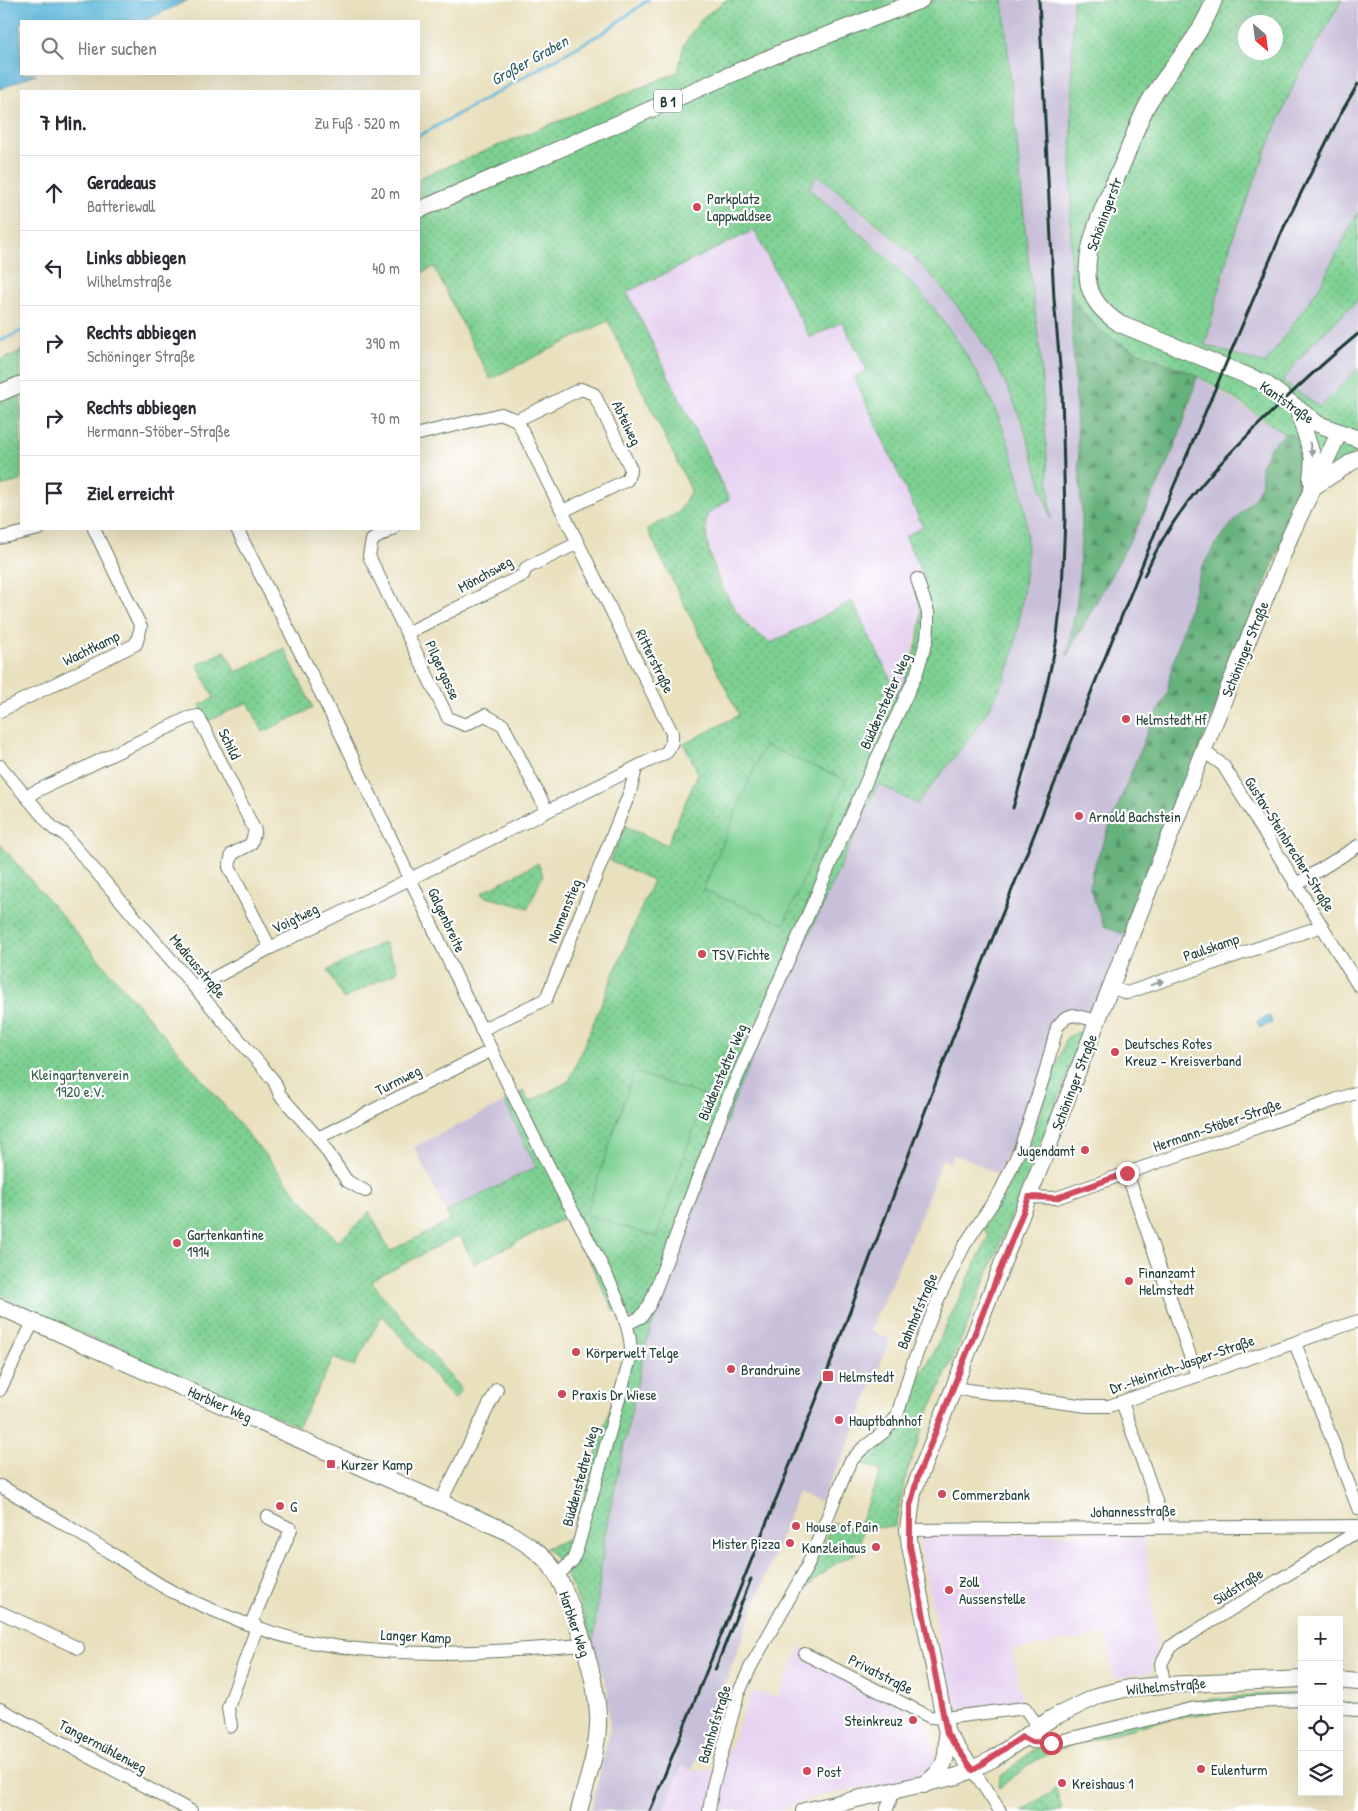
<!DOCTYPE html>
<html lang="de">
<head>
<meta charset="utf-8">
<style>
  body { margin:0; font-family:"Patrick Hand",sans-serif; background:#f2f2f3; color:#2b2b33 }
  .controls { position:absolute; right:15px; bottom:15px; display:grid; overflow:hidden; border-radius:0px; box-shadow:0 5px 20px #0002 }
  .controls button { width:45px; height:45px; display:grid; place-items:center; padding:0; border:0; border-bottom:1px solid #e1e1e2; background:#fff; color:#2b2b33; font:25px sans-serif }
  .compass { position:absolute; left:1238px; top:15px; width:45px; height:45px; border-radius:50%; background:#fff; box-shadow:0 5px 20px #0002; rotate:152deg }
  .stop { position:absolute; width:15px; height:15px; margin:-11px; border:4px solid #d1495b; border-radius:50%; background:#fff }
  .stop.end { background:#d1495b; border-color:#fff; box-shadow:0 1px 5px #0008 }
  .list { margin:0; padding:0; list-style:none }
  h2 { display:flex; justify-content:space-between; align-items:center; height:65px; margin:0; padding:0 20px; font-size:21px }
  h2 small { font-size:16px; font-weight:400; color:#7c7c81 }
  .list li { display:grid; grid-template-columns:32px 1fr auto; gap:15px; align-items:center; box-sizing:border-box; height:75px; padding:0 20px; border-top:1px solid #e1e1e2 }
  .list b { display:block; font-size:19px; white-space:nowrap }
  .list p { margin:0; font-size:16px; white-space:nowrap; color:#7c7c81 }
  .list em { font-size:16px; font-style:normal; color:#7c7c81 }
  .icon { flex:none; width:28px; height:28px; fill:none; stroke:currentColor; stroke-width:2; stroke-linecap:round; stroke-linejoin:round }
  .map { position:relative; flex:none; width:1358px; height:1811px; overflow:hidden }
  .search { position:absolute; background:#fff; box-shadow:0 5px 20px #0002; left:20px; top:20px; width:400px; height:55px; display:flex; align-items:center; gap:12px; box-sizing:border-box; padding:0 18px; border-radius:0px; color:#7c7c81; font-size:19px }
  .panel { position:absolute; background:#fff; box-shadow:0 5px 20px #0002; left:20px; top:90px; width:400px; height:440px; border-radius:0px }
  .map>svg:first-child { display:block }
</style>
</head>
<body>
<div class="map">
<svg width="1358" height="1811" viewBox="0 0 1358 1811">
  <defs>
    <pattern id="green-dots" width="8" height="8" patternUnits="userSpaceOnUse" patternTransform="scale(1.25)"><rect width="8" height="8" fill="#7dd092"/><path d="M2 2h.1M6 6h.1" fill="none" stroke="#66aa78" stroke-width="1.8" stroke-linecap="round"/></pattern>
    <pattern id="forest-firs" width="22" height="20" patternUnits="userSpaceOnUse" patternTransform="scale(1.25)"><rect width="22" height="20" fill="#66b27c"/><path d="M5 1l3.5 6h-7zM16 11l3.5 6h-7z" fill="#539266"/></pattern>
  </defs>
  <rect width="100%" height="100%" fill="#fff"/>
  <filter id="ink" filterUnits="userSpaceOnUse"><feTurbulence type="fractalNoise" baseFrequency=".02" numOctaves="2"/><feDisplacementMap in="SourceGraphic" scale="10" xChannelSelector="R" yChannelSelector="G"/><feConvolveMatrix kernelMatrix="1 2 1 2 8 2 1 2 1" color-interpolation-filters="sRGB"/></filter>
  <filter id="wash" filterUnits="userSpaceOnUse"><feTurbulence type="fractalNoise" baseFrequency=".0096" numOctaves="4" result="noise"/><feDisplacementMap in="SourceGraphic" scale="20" xChannelSelector="R" yChannelSelector="G"/><feGaussianBlur stdDeviation="1.12" result="paint"/><feColorMatrix in="noise" values="0 0 0 0 0 0 0 0 0 0 0 0 0 0 0 0 0 1.4 0 .05"/><feComposite in="paint" operator="in"/></filter>
  <g filter="url(#wash)">
    <rect width="100%" height="100%" fill="#e9e0bd"/>
    <!-- built -->
    <g fill="#e6d2f0">
      <polygon points="754,230 810,338 842,322 867,371 854,378 923,527 925,579 920,606 921,618 911,659 898,694 852,601 771,643 750,628 730,601 711,555 704,526 707,515 729,500 626,291"/>
      <polygon points="1144,1533 1157,1646 1151,1672 1114,1679 1106,1635 1012,1650 1022,1700 953,1711 918,1536"/>
      <polygon points="800,1647 927,1722 938,1768 920,1777 815,1797 781,1811 663,1811 682,1765 692,1770 721,1770 752,1691 778,1697"/>
    </g>
    <!-- industrial -->
    <g fill="#c8bfd8">
      <polygon points="1003,0 1073,0 1070,290 1082,522 1078,594 1067,654 1160,480 1189,410 1197,376 1285,434 1271,446 1261,466 1262,483 1256,496 1219,539 1191,603 1170,673 1168,693 1148,730 1090,889 1097,904 1125,935 1091,1020 1070,1018 1062,1025 1027,1116 997,1174 968,1159 953,1155 950,1162 942,1159 922,1213 870,1330 890,1339 845,1453 819,1502 798,1492 692,1770 682,1766 663,1811 591,1811 610,1730 607,1688 593,1644 596,1607 605,1533 646,1342 738,1090 878,784 917,804 972,733 995,697 1026,537 1021,492 991,401 975,371 935,310 909,281 888,258 809,189 818,175 919,261 958,305 993,359 1006,385 1016,408 1051,516 1040,351 1028,258"/>
      <polygon points="1342,0 1358,0 1358,212 1320,286 1265,364 1205,345 1207,333 1231,243 1264,156 1294,84"/>
      <polygon points="1358,300 1358,369 1320,407 1282,381 1311,345"/>
      <polygon points="505,1102 536,1167 446,1212 414,1147"/>
    </g>
    <!-- green -->
    <g fill="url(#green-dots)" stroke="#4e8663" fill-rule="evenodd">
      <path d="M726,0H1003L1028,258L1040,351L1051,519C1040,482 1030,443 1016,407C982,324 927,264 859,209C845,198 832,185 817,175L809,189C853,228 898,264 935,310C980,367 1015,439 1025,512C1029,543 1026,575 1021,606C1018,626 1016,647 1009,666C991,718 950,761 917,804L878,784L738,1090L646,1343L605,1533L593,1644C582,1612 572,1572 546,1548L566,1540L573,1533L636,1320L613,1310L568,1216L474,1264L460,1235L371,1281L462,1390L454,1399L382,1315L354,1367L334,1358L298,1426L88,1337L16,1303L0,1293V844L217,1097L337,1242L364,1219L369,1211L390,1251L450,1221L446,1212L536,1167L505,1102L523,1091L529,1102L569,1081L653,880L610,861L625,826L667,845L698,773L684,744L739,715L647,529L679,512L691,490L608,321L490,379L434,267L419,274V178L678,72L684,44L702,18ZM754,230L810,338L842,322L867,370L854,377L923,527L905,536L925,579L914,586C917,596 921,605 921,616C921,641 908,671 898,694L852,601L771,643C764,638 755,633 749,627C726,604 700,547 707,515L729,499L627,292Z"/>
      <path d="M1073,0H1342L1294,84L1264,156L1231,243L1205,345L1265,364L1320,286L1358,212V300L1311,345L1282,381L1320,407L1358,369V452L1306,482L1294,435L1285,434C1258,416 1224,389 1195,375C1146,351 1094,347 1070,290ZM1246,22H1276V52H1246Z"/>
      <polygon points="21,351 21,481 0,486 0,360"/>
      <polygon points="284,648 313,708 263,732 248,702 208,721 200,705 214,698 197,665 225,651 236,672"/>
      <polygon points="538,863 543,875 528,908 483,896 481,893"/>
      <polygon points="384,942 398,971 343,999 328,970"/>
      <path d="M1078,1032L1085,1033L964,1333L929,1412L907,1472L895,1527L864,1528L857,1553C828,1565 810,1582 791,1607L810,1578L832,1523L857,1530L881,1471L860,1462L885,1440L899,1421L905,1402L933,1353L989,1235L983,1229L1025,1157L1066,1038Z"/>
      <polygon points="1265,1694 1302,1694 1270,1705 1167,1719 1056,1750 1030,1764 999,1788 1000,1777 1036,1747 1181,1706 1181,1702"/>
      <polygon points="1056,1788 1062,1811 1021,1811 1052,1792 1053,1789"/>
    </g>
    <!-- forest -->
    <g fill="url(#forest-firs)" stroke="#427858">
      <path d="M1070,290C1092,343 1148,356 1197,376C1175,472 1113,569 1067,656L1078,594L1082,522Z"/>
      <polygon points="1285,434 1294,435 1307,455 1306,482 1125,935 1104,926 1090,889 1092,871 1148,730 1168,693 1170,673 1201,569 1219,539 1256,496 1262,483 1261,466 1271,446"/>
    </g>
    <!-- pitch -->
    <g fill="#7dd092" stroke="#4e8663">
      <polygon points="764,745 846,780 784,924 703,890"/>
      <polygon points="634,1072 705,1096 656,1237 586,1214"/>
    </g>
    <!-- water -->
    <g fill="#5db8db" stroke="#3e7a88">
      <polygon points="0,0 188,0 144,21 21,21 21,74 36,74 0,89"/>
      <polygon points="1270,1016 1272,1023 1260,1028 1257,1021"/>
    </g>
    <g fill="none" stroke-linecap="round" stroke-linejoin="round">
      <!-- stream -->
      <g stroke="#5db8db" stroke-width="3">
        <polyline points="419,136 604,32 648,0"/>
        <polyline points="0,341 21,331"/>
      </g>
    </g>
  </g>
  <g filter="url(#ink)">
    <g fill="none" stroke-linecap="round" stroke-linejoin="round">
      <!-- minor casing -->
      <g stroke="#667664" stroke-width="14">
        <g id="minor">
          <polyline points="517,420 581,389 594,394 631,469 627,480 563,511"/>
          <path d="M237,529C257,569 278,608 298,648C389,825 467,1009 559,1186C578,1223 639,1321 630,1359L578,1546L573,1560L557,1576"/>
          <polyline points="393,529 372,540 369,556 448,718 465,725 485,715 503,725 547,811"/>
          <polyline points="0,538 39,529"/>
          <polyline points="407,633 523,575 526,568 578,543"/>
          <polyline points="0,711 136,644 141,627 94,529"/>
          <polyline points="1203,751 1223,765 1358,985"/>
          <polyline points="0,766 54,829 64,834 259,1063 274,1081 280,1095 318,1138 347,1181 365,1191"/>
          <polyline points="26,796 188,718 198,716 255,831 251,844 232,854 229,867 270,948"/>
          <polyline points="1295,885 1358,846"/>
          <polyline points="1110,987 1127,993 1322,926"/>
          <polyline points="195,988 270,948 667,752 672,742 672,733 517,420 501,414 419,434"/>
          <polyline points="481,1030 546,999 630,792 636,768"/>
          <polyline points="318,1138 492,1050"/>
          <polyline points="1127,1173 1197,1376"/>
          <polyline points="1029,1197 1056,1198 1358,1092"/>
          <polyline points="627,1324 641,1317 650,1304 728,1098 869,775 916,675 927,639 928,626 928,612 917,579"/>
          <polyline points="1295,1343 1358,1508"/>
          <polyline points="953,1388 1087,1406 1109,1406 1358,1321"/>
          <polyline points="0,1390 33,1322"/>
          <polyline points="1122,1402 1165,1527"/>
          <path d="M0,1486C40,1508 78,1533 117,1557C136,1569 155,1583 175,1593C213,1611 254,1629 295,1639C391,1660 486,1653 582,1645"/>
          <polyline points="441,1501 497,1389"/>
          <polyline points="908,1530 1358,1526"/>
          <polyline points="0,1612 78,1648"/>
          <polyline points="251,1624 291,1529 267,1517"/>
          <polyline points="805,1654 930,1717 944,1718 1025,1708 1038,1727"/>
          <polyline points="1164,1685 1161,1664 1170,1647 1358,1531"/>
          <polyline points="1339,1706 1358,1711"/>
          <polyline points="0,1709 191,1811"/>
          <polyline points="231,1726 228,1708 257,1627"/>
          <polyline points="1022,1737 1032,1742 1051,1743 1191,1709 1252,1702 1302,1700"/>
          <polyline points="973,1770 1000,1811"/>
          <polyline points="709,1811 713,1786 738,1694 751,1666 807,1567 850,1462 862,1449 885,1431 897,1416 912,1366 939,1297 964,1246 1001,1190 1020,1149 1045,1073 1057,1027 1065,1018 1073,1015 1098,1021"/>
          <polyline points="886,1811 894,1791"/>
        </g>
      </g>
      <!-- major casing -->
      <g stroke="#667664" stroke-width="18">
        <g id="major">
          <path d="M1214,0C1200,39 1170,67 1149,102C1139,119 1133,139 1125,158C1111,192 1083,242 1088,280C1090,300 1105,314 1120,324L1265,383L1318,424L1358,439"/>
          <polyline points="419,210 785,51 921,0"/>
          <polyline points="0,393 21,384"/>
          <polyline points="1298,410 1313,458 1311,480"/>
          <polyline points="1312,488 1358,458"/>
          <path d="M0,1307L506,1531C522,1541 539,1551 551,1566C573,1597 600,1688 598,1725C597,1754 586,1783 579,1811"/>
          <polyline points="1339,1680 1358,1682"/>
          <polyline points="973,1770 947,1734 910,1546 908,1530 913,1492 1203,751 1291,534 1339,433"/>
          <path d="M924,1785C946,1768 947,1761 947,1734"/>
          <polyline points="804,1811 958,1776 993,1759 1052,1718 1100,1695 1129,1688 1164,1685 1302,1679"/>
        </g>
      </g>
      <!-- minor -->
      <use href="#minor" stroke="#fff" stroke-width="12"/>
      <!-- major -->
      <use href="#major" stroke="#fff" stroke-width="16"/>
      <!-- rail -->
      <g stroke="#1f3d34" stroke-width="3">
        <path d="M1144,576C1174,507 1224,457 1278,406C1304,381 1330,357 1358,334"/>
        <polyline points="1013,808 1041,712 1056,644 1062,592 1065,517 1062,389 1054,299 1039,0"/>
        <polyline points="715,1670 751,1579"/>
        <polyline points="650,1811 823,1383 953,1037 1173,488 1284,227 1341,113 1358,84"/>
      </g>
    </g>
    <!-- one-way arrows -->
    <defs><path id="oneway-solid" d="M-6-.8H1V-3.2L6.5 0L1 3.2V.8H-6Z" transform="scale(1.25)"/></defs>
    <g fill="#8f9e9a">
      <use href="#oneway-solid" transform="translate(1311 449) rotate(78)"/>
      <use href="#oneway-solid" transform="translate(1157 983) rotate(-19)"/>
    </g>
  </g>
  <g fill="none" stroke-linecap="round" stroke-linejoin="round" filter="url(#ink)">
    <!-- route -->
    <polyline stroke="#d1495b" stroke-width="6" points="1051,1743 1032,1742 1022,1737 973,1770 947,1734 910,1546 910,1506 918,1476 1029,1197 1056,1198 1127,1173"/>
  </g>
  <!-- markers -->
  <g fill="#d1495b" stroke="#fff" stroke-width="2">
    <circle cx="697" cy="207" r="5"/>
    <circle cx="1126" cy="719" r="5"/>
    <circle cx="1079" cy="816" r="5"/>
    <circle cx="702" cy="954" r="5"/>
    <circle cx="1115" cy="1052" r="5"/>
    <circle cx="1085" cy="1150" r="5"/>
    <circle cx="177" cy="1243" r="5"/>
    <circle cx="1129" cy="1281" r="5"/>
    <circle cx="576" cy="1352" r="5"/>
    <circle cx="731" cy="1369" r="5"/>
    <rect x="822" y="1370" width="12" height="12" rx="2.5"/>
    <circle cx="562" cy="1394" r="5"/>
    <circle cx="839" cy="1420" r="5"/>
    <rect x="326" y="1459" width="10" height="10" rx="2.5"/>
    <circle cx="942" cy="1494" r="5"/>
    <circle cx="280" cy="1506" r="5"/>
    <circle cx="796" cy="1526" r="5"/>
    <circle cx="790" cy="1543" r="5"/>
    <circle cx="876" cy="1547" r="5"/>
    <circle cx="949" cy="1590" r="5"/>
    <circle cx="913" cy="1720" r="5"/>
    <circle cx="1201" cy="1769" r="5"/>
    <circle cx="807" cy="1771" r="5"/>
    <circle cx="1062" cy="1783" r="5"/>
  </g>
  <g text-anchor="middle" dominant-baseline="central" stroke-width="4.5" stroke-linejoin="round" paint-order="stroke">
    <!-- shield labels -->
    <rect fill="#fff" stroke="#627771" stroke-width="1" x="654" y="89.5" width="28" height="23" rx="4"/>
    <g font-size="14" font-weight="bold" fill="#1f3d34">
      <text x="668" y="101">B 1</text>
    </g>
    <!-- poi labels -->
    <g font-size="15" fill="#1f3d34" stroke="#fff" text-anchor="start">
      <text x="707" y="198">Parkplatz<tspan x="707" dy="17">Lappwaldsee</tspan></text>
      <text x="1136" y="719">Helmstedt Hf</text>
      <text x="1089" y="816">Arnold Bachstein</text>
      <text x="712" y="954">TSV Fichte</text>
      <text x="1125" y="1043">Deutsches Rotes<tspan x="1125" dy="17">Kreuz - Kreisverband</tspan></text>
      <text x="1075" y="1150" text-anchor="end">Jugendamt</text>
      <text x="187" y="1234">Gartenkantine<tspan x="187" dy="17">1914</tspan></text>
      <text x="1139" y="1272">Finanzamt<tspan x="1139" dy="17">Helmstedt</tspan></text>
      <text x="586" y="1352">Körperwelt Telge</text>
      <text x="741" y="1369">Brandruine</text>
      <text x="839" y="1376">Helmstedt</text>
      <text x="572" y="1394">Praxis Dr Wiese</text>
      <text x="849" y="1420">Hauptbahnhof</text>
      <text x="341" y="1464">Kurzer Kamp</text>
      <text x="952" y="1494">Commerzbank</text>
      <text x="290" y="1506">G</text>
      <text x="806" y="1526">House of Pain</text>
      <text x="780" y="1543" text-anchor="end">Mister Pizza</text>
      <text x="866" y="1547" text-anchor="end">Kanzleihaus</text>
      <text x="959" y="1581">Zoll<tspan x="959" dy="17">Aussenstelle</tspan></text>
      <text x="903" y="1720" text-anchor="end">Steinkreuz</text>
      <text x="1211" y="1769">Eulenturm</text>
      <text x="817" y="1771">Post</text>
      <text x="1072" y="1783">Kreishaus 1</text>
    </g>
    <!-- street labels -->
    <g font-size="15" fill="#1f3d34" stroke="#fff">
      <text transform="translate(1104 214) rotate(-70)">Schöningerstr</text>
      <text transform="translate(1287 402) rotate(35)">Kantstraße</text>
      <text transform="translate(627 423) rotate(64)">Abteiweg</text>
      <text transform="translate(485 574) rotate(-29)">Mönchsweg</text>
      <text transform="translate(91 648) rotate(-26)">Wachtkamp</text>
      <text transform="translate(1245 649) rotate(-68)">Schöninger Straße</text>
      <text transform="translate(655 661) rotate(64)">Ritterstraße</text>
      <text transform="translate(443 670) rotate(65)">Pilgergasse</text>
      <text transform="translate(885 701) rotate(-66)">Büddenstedter Weg</text>
      <text transform="translate(230 744) rotate(64)">Schild</text>
      <text transform="translate(1290 844) rotate(58)">Gustav-Steinbrecher-Straße</text>
      <text transform="translate(564 911) rotate(-68)">Nonnenstieg</text>
      <text transform="translate(295 918) rotate(-26)">Voigtweg</text>
      <text transform="translate(447 920) rotate(65)">Galgenbreite</text>
      <text transform="translate(1211 947) rotate(-19)">Paulskamp</text>
      <text transform="translate(198 966) rotate(50)">Medicusstraße</text>
      <text transform="translate(722 1072) rotate(-67)">Büddenstedter Weg</text>
      <text transform="translate(398 1080) rotate(-27)">Turmweg</text>
      <text transform="translate(1074 1082) rotate(-69)">Schöninger Straße</text>
      <text transform="translate(1217 1125) rotate(-19)">Hermann-Stöber-Straße</text>
      <text transform="translate(917 1311) rotate(-67)">Bahnhofstraße</text>
      <text transform="translate(1182 1364) rotate(-19)">Dr.-Heinrich-Jasper-Straße</text>
      <text transform="translate(220 1404) rotate(24)">Harbker Weg</text>
      <text transform="translate(580 1476) rotate(-75)">Büddenstedter Weg</text>
      <text transform="translate(1133 1511) rotate(-1)">Johannesstraße</text>
      <text transform="translate(1238 1586) rotate(-32)">Südstraße</text>
      <text transform="translate(575 1624) rotate(71)">Harbker Weg</text>
      <text transform="translate(416 1636) rotate(3)">Langer Kamp</text>
      <text transform="translate(881 1674) rotate(27)">Privatstraße</text>
      <text transform="translate(1166 1686) rotate(-5)">Wilhelmstraße</text>
      <text transform="translate(714 1724) rotate(-73)">Bahnhofstraße</text>
      <text transform="translate(103 1746) rotate(28)">Tangermühlenweg</text>
    </g>
    <!-- park labels -->
    <g font-size="15" fill="#36624c" stroke="#fff">
      <text x="80" y="1074">Kleingartenverein<tspan x="80" dy="17">1920 e.V.</tspan></text>
    </g>
    <!-- water labels -->
    <g font-size="16" font-style="italic" fill="#326266" stroke="#fff">
      <text transform="translate(529 60) rotate(-29)">Großer Graben</text>
    </g>
  </g>
</svg>
<div class="controls">
<button>+</button>
<button>−</button>
<button><svg class="icon" aria-label="locate" viewBox="0 0 24 24"><circle cx="12" cy="12" r="6"/><path d="M12 2v4M12 18v4M2 12h4M18 12h4"/></svg></button>
<button><svg class="icon" aria-label="layers" viewBox="0 0 24 24"><path d="M12 4l9 5-9 5-9-5zM3 14l9 5 9-5"/></svg></button>
</div>
<svg class="compass" viewBox="-18 -18 36 36"><path d="M0-13l5 13h-10z" fill="#e53935"/><path d="M0 13l5-13h-10z" fill="#7c7c81"/></svg>
<div class="stop" style="left:1051px;top:1743px"></div>
<div class="stop end" style="left:1127px;top:1173px"></div>
<div class="search"><svg class="icon" aria-label="search" viewBox="0 0 24 24"><circle cx="10" cy="10" r="6"/><path d="M15 15l6 6"/></svg>Hier suchen</div>
<section class="panel">
<h2>7 Min.<small>Zu Fuß · 520 m</small></h2>
<ul class="list">
<li><svg class="icon" aria-label="ahead" viewBox="0 0 24 24"><path d="M12 20V5M6 11l6-6 6 6"/></svg><div><b>Geradeaus</b><p>Batteriewall</p></div><em>20 m</em></li>
<li><svg class="icon" aria-label="left" viewBox="0 0 24 24"><path d="M17 20v-9H6M10 6l-5 5 5 5"/></svg><div><b>Links abbiegen</b><p>Wilhelmstraße</p></div><em>40 m</em></li>
<li><svg class="icon" aria-label="right" viewBox="0 0 24 24"><path d="M7 20v-9h11M14 6l5 5-5 5"/></svg><div><b>Rechts abbiegen</b><p>Schöninger Straße</p></div><em>390 m</em></li>
<li><svg class="icon" aria-label="right" viewBox="0 0 24 24"><path d="M7 20v-9h11M14 6l5 5-5 5"/></svg><div><b>Rechts abbiegen</b><p>Hermann-Stöber-Straße</p></div><em>70 m</em></li>
<li><svg class="icon" aria-label="arrive" viewBox="0 0 24 24"><path d="M6 21V4h12l-3 4 3 4H6"/></svg><div><b>Ziel erreicht</b></div></li>
</ul>
</section>
</div>
</body>
</html>
